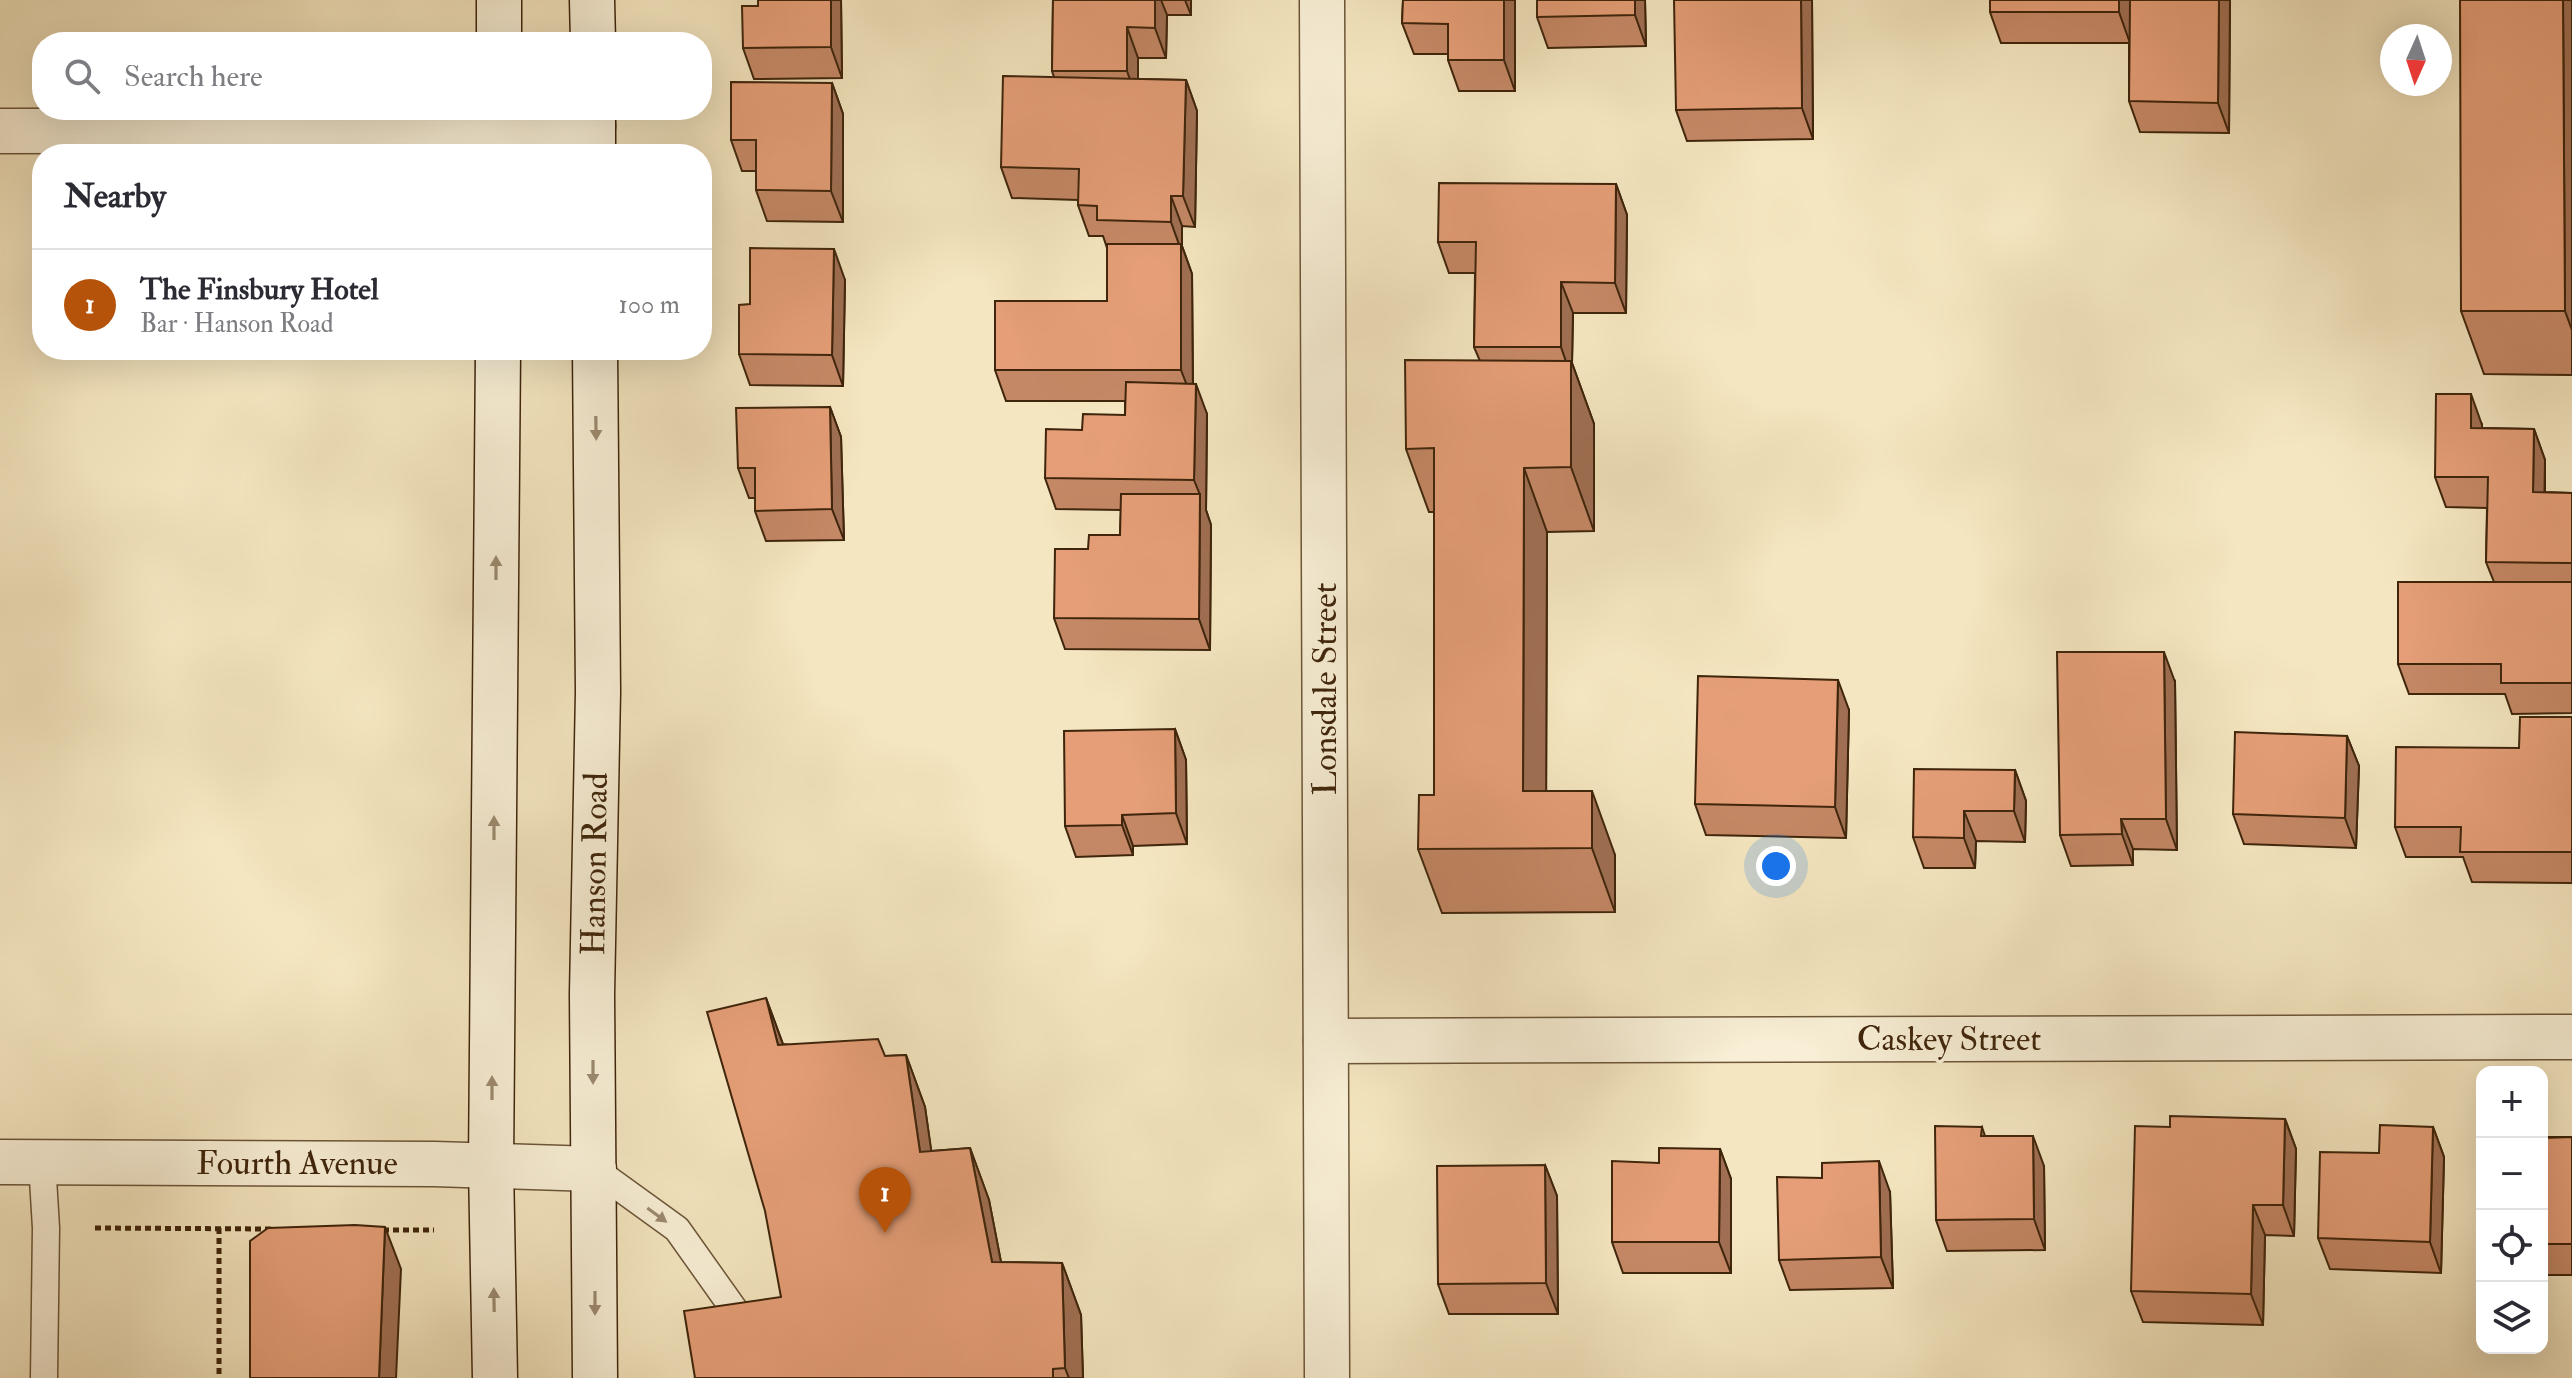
<!DOCTYPE html>
<html lang="en">
<head>
<meta charset="utf-8">
<style>
  body { margin:0; font-family:"IM FELL Double Pica",serif; background:#f2f2f3; color:#2b2b33 }
  .controls { position:absolute; right:24px; bottom:24px; display:grid; overflow:hidden; border-radius:16px; box-shadow:0 8px 32px #0002 }
  .controls button { width:72px; height:72px; display:grid; place-items:center; padding:0; border:0; border-bottom:2px solid #e1e1e2; background:#fff; color:#2b2b33; font:40px sans-serif }
  .compass { position:absolute; left:2380px; top:24px; width:72px; height:72px; border-radius:50%; background:#fff; box-shadow:0 8px 32px #0002; rotate:183deg }
  .you { position:absolute; left:1776px; top:866px; width:28px; height:28px; margin:-20px; border:6px solid #fff; border-radius:50%; background:#1a73e8; box-shadow:0 0 0 12px #1a73e833 }
  .badge { display:grid; place-items:center; width:52px; height:52px; border-radius:50%; background:#b45309; color:#fff; font-size:26px; font-weight:700 }
  .pin { position:absolute; translate:-50% -66px; filter:drop-shadow(0 2px 4px #0008) }
  .pin::after { content:''; position:absolute; top:42px; width:28px; height:24px; background:inherit; clip-path:polygon(0 0,100% 0,50% 100%) }
  .list { margin:0; padding:0; list-style:none }
  h2 { display:flex; justify-content:space-between; align-items:center; height:104px; margin:0; padding:0 32px; font-size:34px }
  h2 small { font-size:26px; font-weight:400; color:#7c7c81 }
  .list li { display:grid; grid-template-columns:52px 1fr auto; gap:24px; align-items:center; box-sizing:border-box; height:112px; padding:0 32px; border-top:2px solid #e1e1e2 }
  .list b { display:block; font-size:30px; white-space:nowrap }
  .list p { margin:0; font-size:26px; white-space:nowrap; color:#7c7c81 }
  .list em { font-size:26px; font-style:normal; color:#7c7c81 }
  .icon { flex:none; width:44px; height:44px; fill:none; stroke:currentColor; stroke-width:2; stroke-linecap:round; stroke-linejoin:round }
  .map { position:relative; flex:none; width:2572px; height:1378px; overflow:hidden }
  .search { position:absolute; background:#fff; box-shadow:0 8px 32px #0002; left:32px; top:32px; width:680px; height:88px; display:flex; align-items:center; gap:20px; box-sizing:border-box; padding:0 28px; border-radius:32px; color:#7c7c81; font-size:30px }
  .panel { position:absolute; background:#fff; box-shadow:0 8px 32px #0002; left:32px; top:144px; width:680px; height:216px; border-radius:32px }
  .map>svg:first-child { display:block }
</style>
</head>
<body>
<div class="map">
<svg width="2572" height="1378" viewBox="0 0 2572 1378">
  <rect width="100%" height="100%" fill="#f4e6c0"/>
  <filter id="stains"><feTurbulence type="fractalNoise" baseFrequency=".0025" numOctaves="4"/><feColorMatrix values="0 0 0 0 .2 0 0 0 0 .09 0 0 0 0 .02 0 0 0 .5 -.17"/></filter>
  <radialGradient id="worn" r=".72"><stop offset=".6" stop-color="#630" stop-opacity="0"/><stop offset="1" stop-color="#630" stop-opacity=".3"/></radialGradient>
  <g fill="none" stroke-linecap="round" stroke-linejoin="round">
    <!-- service casing -->
    <g stroke="#6c5538" stroke-width="29">
      <g id="service">
        <polyline points="42,1162 46,1228 44,1378"/>
        <polyline points="594,1169 677,1229 743,1322 746,1333"/>
      </g>
    </g>
    <!-- minor casing -->
    <g stroke="#6c5538" stroke-width="47">
      <g id="minor">
        <polyline points="1322,0 1327,1378"/>
        <polyline points="0,131 428,130 593,126"/>
        <polyline points="1326,1041 2572,1037"/>
        <polyline points="0,1162 434,1164 594,1169"/>
      </g>
    </g>
    <!-- secondary casing -->
    <g stroke="#3f250b" stroke-width="47">
      <g id="secondary">
        <polyline points="499,0 499,42"/>
        <polyline points="592,0 593,42"/>
        <polyline points="593,110 593,154"/>
        <polyline points="499,154 499,110"/>
        <polyline points="595,350 598,692 592,994 595,1378"/>
        <polyline points="495,1378 491,1166 498,350"/>
      </g>
    </g>
    <!-- path -->
    <g stroke="#3f250b" stroke-width="5" stroke-dasharray="6 4" stroke-linecap="butt">
      <polyline points="95,1228 273,1229"/>
      <polyline points="219,1228 219,1378"/>
      <polyline points="383,1230 434,1230"/>
    </g>
    <!-- service -->
    <use href="#service" stroke="#f8efd6" stroke-width="26"/>
    <!-- minor -->
    <use href="#minor" stroke="#f8efd6" stroke-width="44"/>
    <!-- secondary -->
    <use href="#secondary" stroke="#f8efd6" stroke-width="44"/>
  </g>
  <!-- wall -->
  <g fill="#c58866" stroke="#3f250b" stroke-width="2">
    <polygon points="758,0 841,0 842,78 754,79 743,48 758,6"/>
    <polygon points="1053,0 1191,0 1191,15 1167,15 1166,58 1138,58 1138,79 1186,80 1197,111 1195,227 1182,226 1182,246 1192,274 1193,384 1207,414 1206,510 1211,525 1210,650 1065,649 1054,618 1088,549 1120,535 1121,510 1056,509 1045,478 1082,430 1125,415 1125,401 1006,401 995,370 1107,301 1107,248 1103,236 1089,236 1078,205 1078,200 1012,198 1001,167 1054,77 1052,71"/>
    <polygon points="1403,0 1515,0 1515,91 1459,91 1448,60 1448,54 1414,54 1402,23"/>
    <polygon points="1537,0 1645,0 1646,46 1548,48 1537,17"/>
    <polygon points="1812,0 1813,139 1687,141 1676,110"/>
    <polygon points="1990,0 2230,0 2229,133 2140,132 2129,101 2129,43 2001,43 1990,12"/>
    <polygon points="2572,0 2572,375 2484,374 2461,311"/>
    <polygon points="832,83 843,114 843,222 767,221 756,190 756,171 742,171 731,140"/>
    <polygon points="1616,184 1627,215 1626,313 1573,313 1572,363 1594,424 1594,531 1547,532 1546,791 1615,855 1615,912 1442,913 1418,849 1434,795 1434,512 1429,512 1406,449 1480,361 1474,347 1475,273 1449,273 1438,242"/>
    <polygon points="845,280 843,386 750,385 739,354 750,304"/>
    <polygon points="830,407 841,437 844,540 766,541 755,511 755,498 749,498 738,468"/>
    <polygon points="2482,425 2482,428 2534,429 2545,460 2545,492 2572,493 2572,713 2512,714 2505,694 2409,694 2398,664 2494,582 2486,562 2487,508 2446,507 2435,477"/>
    <polygon points="2175,682 2177,850 2133,849 2133,865 2071,866 2060,835"/>
    <polygon points="1849,710 1846,838 1706,835 1695,804"/>
    <polygon points="2572,717 2572,883 2472,882 2463,857 2406,857 2395,827 2519,748"/>
    <polygon points="1175,729 1186,760 1187,844 1133,846 1133,855 1076,857 1065,826"/>
    <polygon points="2347,736 2359,766 2356,848 2244,844 2233,814"/>
    <polygon points="2015,770 2026,801 2025,842 1976,841 1975,868 1924,868 1913,837"/>
    <polygon points="766,998 783,1044 885,1056 906,1055 925,1107 931,1151 970,1148 989,1200 1001,1262 1062,1263 1081,1315 1083,1378 695,1378 781,1297"/>
    <polygon points="2285,1119 2296,1149 2294,1236 2265,1235 2263,1325 2143,1322 2131,1291 2170,1127"/>
    <polygon points="1982,1127 1985,1136 2044,1166 2045,1250 1947,1251 1936,1220"/>
    <polygon points="2433,1127 2444,1157 2441,1273 2330,1269 2318,1238 2379,1153"/>
    <polygon points="2542,1130 2545,1137 2572,1137 2572,1275 2542,1275"/>
    <polygon points="1720,1149 1731,1179 1731,1273 1623,1273 1612,1242 1659,1163"/>
    <polygon points="1545,1165 1557,1196 1558,1314 1449,1314 1438,1284"/>
    <polygon points="1890,1192 1893,1288 1790,1290 1779,1260"/>
  </g>
  <!-- shaded-wall -->
  <g fill="#a06f53" stroke="#3f250b" stroke-width="2">
    <polygon points="831,0 841,0 842,78 831,47"/>
    <polygon points="1155,0 1161,0 1167,15 1166,58 1155,28"/>
    <polygon points="1185,0 1191,0 1191,15"/>
    <polygon points="1504,0 1515,0 1515,91 1504,60"/>
    <polygon points="1635,0 1645,0 1646,46 1635,15"/>
    <polygon points="1801,0 1812,0 1813,139 1802,108"/>
    <polygon points="2119,0 2130,0 2130,43 2119,12"/>
    <polygon points="2219,0 2230,0 2229,133 2218,103"/>
    <polygon points="2563,0 2572,0 2572,330 2565,311"/>
    <polygon points="1127,27 1138,58 1138,102 1127,71"/>
    <polygon points="1186,80 1197,111 1195,227 1183,196"/>
    <polygon points="832,83 843,114 843,222 831,191"/>
    <polygon points="1616,184 1627,215 1626,313 1615,283"/>
    <polygon points="1171,196 1182,226 1182,246 1192,274 1193,401 1181,370 1181,250 1171,222"/>
    <polygon points="834,249 845,280 843,386 832,355"/>
    <polygon points="1561,282 1573,313 1572,363 1594,424 1594,531 1571,467 1571,376 1561,347"/>
    <polygon points="1196,384 1207,414 1206,510 1211,525 1210,650 1199,619 1200,495 1194,480"/>
    <polygon points="2471,394 2482,425 2482,459 2471,428"/>
    <polygon points="830,407 841,437 844,540 832,509"/>
    <polygon points="2534,429 2545,460 2544,522 2533,492"/>
    <polygon points="1524,468 1547,532 1546,849 1523,791"/>
    <polygon points="2164,652 2175,682 2177,850 2166,819"/>
    <polygon points="1838,680 1849,710 1846,838 1835,807"/>
    <polygon points="1175,729 1186,760 1187,844 1176,813"/>
    <polygon points="2347,736 2359,766 2356,848 2345,818"/>
    <polygon points="2015,770 2026,801 2025,842 2014,811"/>
    <polygon points="1592,791 1615,855 1615,912 1592,848"/>
    <polygon points="1964,811 1976,841 1975,868 1964,838"/>
    <polygon points="1122,815 1133,846 1133,855 1122,825"/>
    <polygon points="2121,819 2133,849 2133,865 2122,834"/>
    <polygon points="766,998 785,1050 778,1045"/>
    <polygon points="906,1055 925,1107 939,1204 920,1152"/>
    <polygon points="2285,1119 2296,1149 2294,1236 2283,1205"/>
    <polygon points="2433,1127 2444,1157 2441,1273 2430,1242"/>
    <polygon points="2033,1136 2044,1166 2045,1250 2034,1219"/>
    <polygon points="970,1148 989,1200 1011,1314 992,1262"/>
    <polygon points="1720,1149 1731,1179 1731,1273 1719,1242"/>
    <polygon points="1879,1161 1890,1192 1893,1288 1881,1257"/>
    <polygon points="1545,1165 1557,1196 1558,1314 1546,1283"/>
    <polygon points="2253,1205 2265,1235 2263,1325 2251,1294"/>
    <polygon points="385,1227 401,1269 396,1378 379,1378"/>
    <polygon points="1062,1263 1081,1315 1083,1378 1069,1378 1065,1368"/>
  </g>
  <!-- building -->
  <g fill="#e59e77" stroke="#3f250b" stroke-width="2">
    <polygon points="758,0 831,0 831,47 743,48 742,6 758,6"/>
    <polygon points="1053,0 1155,0 1155,28 1127,27 1127,71 1052,71"/>
    <polygon points="1403,0 1504,0 1504,60 1448,60 1448,24 1402,23"/>
    <polygon points="1537,0 1635,0 1635,15 1537,17"/>
    <polygon points="1674,0 1801,0 1802,108 1676,110"/>
    <rect x="1990" y="0" width="129" height="12"/>
    <polygon points="2130,0 2219,0 2218,103 2129,101"/>
    <polygon points="2460,0 2563,0 2565,311 2461,311"/>
    <polygon points="1003,76 1186,80 1183,196 1171,196 1171,222 1097,220 1097,206 1078,205 1079,169 1001,167"/>
    <polygon points="731,82 832,83 831,191 756,190 756,140 731,140"/>
    <polygon points="1439,183 1616,184 1615,283 1561,282 1561,347 1474,347 1476,242 1438,242"/>
    <polygon points="1107,244 1181,244 1181,370 995,370 995,301 1107,301"/>
    <polygon points="750,248 834,249 832,355 739,354 739,305 750,304"/>
    <polygon points="1405,360 1571,361 1571,467 1524,468 1523,791 1592,791 1592,848 1418,849 1419,795 1434,795 1434,448 1406,449"/>
    <polygon points="1126,382 1196,384 1194,480 1045,478 1046,429 1082,430 1083,414 1125,415"/>
    <polygon points="2436,394 2471,394 2471,428 2534,429 2533,492 2572,493 2572,563 2486,562 2488,477 2435,477"/>
    <polygon points="830,407 832,509 755,511 755,468 738,468 736,408"/>
    <polygon points="1121,494 1200,494 1199,619 1054,618 1055,549 1088,549 1089,535 1120,535"/>
    <polygon points="2398,582 2572,582 2572,683 2501,683 2501,664 2398,664"/>
    <polygon points="2057,652 2164,652 2166,819 2121,819 2122,834 2060,835"/>
    <polygon points="1698,676 1838,680 1835,807 1695,804"/>
    <polygon points="2520,717 2572,717 2572,852 2460,852 2461,827 2395,827 2396,747 2519,748"/>
    <polygon points="1175,729 1176,813 1122,815 1122,825 1065,826 1064,731"/>
    <polygon points="2235,732 2347,736 2345,818 2233,814"/>
    <polygon points="1914,769 2015,770 2014,811 1964,811 1964,838 1913,837"/>
    <polygon points="766,998 778,1045 878,1039 885,1056 906,1055 920,1152 970,1148 992,1262 1062,1263 1065,1368 1053,1369 1053,1378 695,1378 684,1311 781,1297 765,1211 707,1012"/>
    <polygon points="2170,1116 2285,1119 2283,1205 2253,1205 2251,1294 2131,1291 2135,1126 2170,1127"/>
    <polygon points="2380,1125 2433,1127 2430,1242 2318,1238 2320,1152 2379,1153"/>
    <polygon points="1935,1126 1982,1127 1981,1136 2033,1136 2034,1219 1936,1220"/>
    <polygon points="2479,1126 2482,1126 2482,1227"/>
    <polygon points="2572,1137 2572,1244 2542,1244 2542,1138"/>
    <polygon points="1659,1148 1720,1149 1719,1242 1612,1242 1612,1161 1659,1163"/>
    <polygon points="1879,1161 1881,1257 1779,1260 1777,1177 1822,1178 1822,1163"/>
    <polygon points="1545,1165 1546,1283 1438,1284 1437,1166"/>
    <polygon points="355,1225 385,1227 379,1378 250,1378 250,1241 268,1228"/>
  </g>
  <!-- one-way arrows -->
  <defs><path id="oneway-solid" d="M-6-.8H1V-3.2L6.5 0L1 3.2V.8H-6Z" transform="scale(2)"/></defs>
  <g fill="#9c8a70">
    <use href="#oneway-solid" transform="translate(596 428) rotate(89)"/>
    <use href="#oneway-solid" transform="translate(496 568) rotate(-90)"/>
    <use href="#oneway-solid" transform="translate(494 828) rotate(-90)"/>
    <use href="#oneway-solid" transform="translate(593 1072) rotate(90)"/>
    <use href="#oneway-solid" transform="translate(492 1088) rotate(-90)"/>
    <use href="#oneway-solid" transform="translate(657 1215) rotate(36)"/>
    <use href="#oneway-solid" transform="translate(494 1300) rotate(-91)"/>
    <use href="#oneway-solid" transform="translate(595 1303) rotate(90)"/>
  </g>
  <g text-anchor="middle" dominant-baseline="central" stroke-width="7" stroke-linejoin="round" paint-order="stroke">
    <!-- street labels -->
    <g font-size="34" fill="#3f250b" stroke="#f8efd6">
      <text transform="translate(1325 689) rotate(-90)">Lonsdale Street</text>
      <text transform="translate(595 864) rotate(-89)">Hanson Road</text>
      <text x="1949" y="1039">Caskey Street</text>
      <text x="297" y="1163">Fourth Avenue</text>
    </g>
  </g>
  <rect width="100%" height="100%" filter="url(#stains)"/>
  <rect width="100%" height="100%" fill="url(#worn)"/>
</svg>
<div class="controls">
<button>+</button>
<button>−</button>
<button><svg class="icon" aria-label="locate" viewBox="0 0 24 24"><circle cx="12" cy="12" r="6"/><path d="M12 2v4M12 18v4M2 12h4M18 12h4"/></svg></button>
<button><svg class="icon" aria-label="layers" viewBox="0 0 24 24"><path d="M12 4l9 5-9 5-9-5zM3 14l9 5 9-5"/></svg></button>
</div>
<svg class="compass" viewBox="-18 -18 36 36"><path d="M0-13l5 13h-10z" fill="#e53935"/><path d="M0 13l5-13h-10z" fill="#7c7c81"/></svg>
<div class="you"></div>
<div class="pin badge" style="left:885px;top:1233px">1</div>
<div class="search"><svg class="icon" aria-label="search" viewBox="0 0 24 24"><circle cx="10" cy="10" r="6"/><path d="M15 15l6 6"/></svg>Search here</div>
<section class="panel">
<h2>Nearby<small></small></h2>
<ul class="list">
<li><span class="badge">1</span><div><b>The Finsbury Hotel</b><p>Bar · Hanson Road</p></div><em>100 m</em></li>
</ul>
</section>
</div>
</body>
</html>
